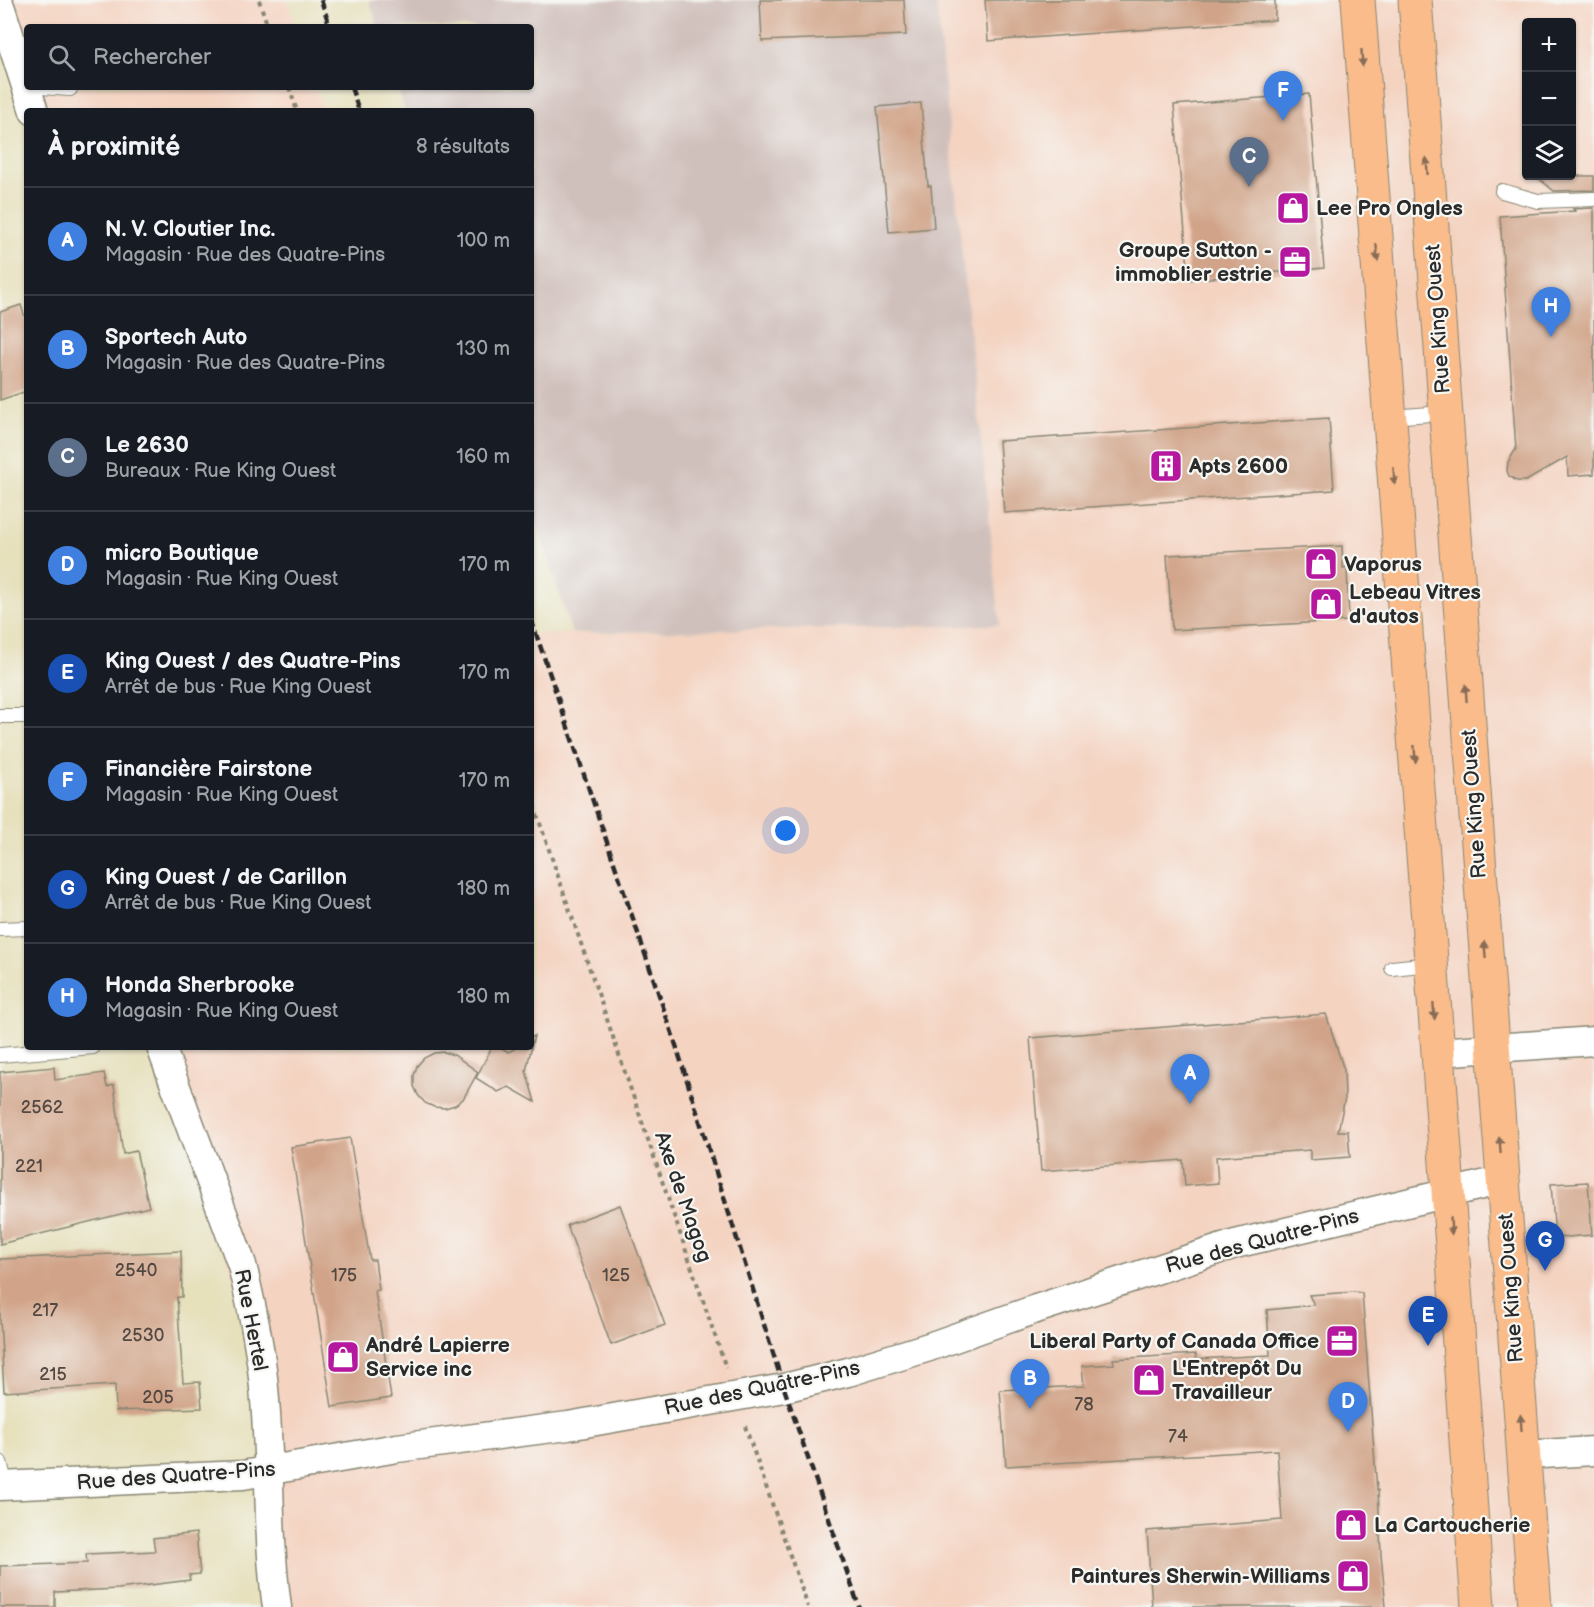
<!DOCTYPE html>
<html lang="fr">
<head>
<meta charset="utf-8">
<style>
  body { margin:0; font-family:"Balsamiq Sans",sans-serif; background:#242831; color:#f1f3f6 }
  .controls { position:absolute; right:18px; top:18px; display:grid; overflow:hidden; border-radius:6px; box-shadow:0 2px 4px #0004 }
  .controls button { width:54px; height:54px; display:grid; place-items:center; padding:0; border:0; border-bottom:2px solid #363941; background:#171b24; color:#f1f3f6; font:30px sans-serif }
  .you { position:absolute; left:786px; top:831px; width:21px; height:21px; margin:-15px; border:4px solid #fff; border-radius:50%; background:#1a73e8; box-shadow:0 0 0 9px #1a73e833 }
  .badge { display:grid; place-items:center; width:39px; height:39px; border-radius:50%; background:#d690ce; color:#fff; font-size:20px; font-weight:700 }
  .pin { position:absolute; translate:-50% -50px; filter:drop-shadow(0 2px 3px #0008) }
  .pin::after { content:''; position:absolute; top:32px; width:21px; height:18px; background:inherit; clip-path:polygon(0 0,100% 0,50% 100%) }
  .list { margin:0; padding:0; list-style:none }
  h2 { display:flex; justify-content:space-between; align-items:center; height:78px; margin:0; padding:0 24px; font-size:26px }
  h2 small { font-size:20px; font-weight:400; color:#9ea1a6 }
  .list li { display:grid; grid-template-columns:39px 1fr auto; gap:18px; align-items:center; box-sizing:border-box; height:108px; padding:0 24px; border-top:2px solid #363941 }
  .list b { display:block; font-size:22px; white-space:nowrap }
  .list p { margin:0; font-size:20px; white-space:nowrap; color:#9ea1a6 }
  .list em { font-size:20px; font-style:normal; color:#9ea1a6 }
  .icon { flex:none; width:33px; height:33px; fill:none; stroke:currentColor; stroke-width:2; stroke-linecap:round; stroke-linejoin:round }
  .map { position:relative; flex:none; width:1594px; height:1607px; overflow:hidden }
  .search { position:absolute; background:#171b24; box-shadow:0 2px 4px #0004; left:24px; top:24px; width:510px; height:66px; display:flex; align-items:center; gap:15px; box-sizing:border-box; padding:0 21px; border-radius:6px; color:#9ea1a6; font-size:22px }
  .panel { position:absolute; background:#171b24; box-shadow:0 2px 4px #0004; left:24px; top:108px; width:510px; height:942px; border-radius:6px }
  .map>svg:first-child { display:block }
</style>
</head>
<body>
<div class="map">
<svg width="1594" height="1607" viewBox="0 0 1594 1607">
  <rect width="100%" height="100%" fill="#f6f6f2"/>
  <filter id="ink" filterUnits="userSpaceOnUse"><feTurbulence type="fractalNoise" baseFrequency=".0167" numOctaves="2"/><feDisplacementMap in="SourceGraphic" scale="12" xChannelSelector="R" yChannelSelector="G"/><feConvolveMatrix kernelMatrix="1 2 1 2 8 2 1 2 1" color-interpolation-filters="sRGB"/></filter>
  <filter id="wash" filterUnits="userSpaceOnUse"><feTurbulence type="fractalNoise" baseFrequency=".008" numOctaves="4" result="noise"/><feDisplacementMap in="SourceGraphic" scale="24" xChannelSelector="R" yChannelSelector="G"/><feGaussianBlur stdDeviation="1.35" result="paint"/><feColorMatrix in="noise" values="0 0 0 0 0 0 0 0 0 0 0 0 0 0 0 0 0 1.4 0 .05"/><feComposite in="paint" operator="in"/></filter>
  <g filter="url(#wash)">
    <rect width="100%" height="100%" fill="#e6e0bb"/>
    <!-- built -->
    <g fill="#f4d3c1" fill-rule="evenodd">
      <polygon points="0,0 287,0 296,27 27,27 27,87 316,87 324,111 34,111"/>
      <path d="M936,0H1594V1607H277L262,1370L161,1047H531V634L1000,625ZM1526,22H1572V176H1526Z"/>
    </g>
    <!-- industrial -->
    <polygon fill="#d0c0bc" points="369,0 936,0 1000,625 572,633 531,505 531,111 405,111 397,87 531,87 531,27 378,27"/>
    <g id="blocks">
      <!-- building -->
      <g fill="#d1a489">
        <polygon points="760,0 904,0 906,35 762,41"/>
        <polygon points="985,0 1275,0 1275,20 988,41"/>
        <polygon points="1309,94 1324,268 1189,280 1174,105"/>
        <polygon points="921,103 928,186 931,186 934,228 889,232 877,107"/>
        <polygon points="1536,176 1594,176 1594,190 1554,191"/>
        <polygon points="1594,208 1594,474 1568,476 1567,457 1526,481 1517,481 1509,476 1507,471 1508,462 1516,449 1500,216 1575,211 1573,209"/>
        <polygon points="21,305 27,324 27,391 0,400 0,312"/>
        <polygon points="1329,418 1334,490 1004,513 999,441"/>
        <polygon points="1342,546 1343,568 1347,567 1349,621 1172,630 1167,555"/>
        <polygon points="1326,1014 1344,1070 1345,1098 1338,1131 1348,1131 1350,1157 1310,1160 1310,1150 1216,1157 1218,1183 1185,1186 1183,1160 1041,1171 1030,1038"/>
        <polygon points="534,1036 526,1071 535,1102 509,1087 498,1092 476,1078 492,1047 498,1047 509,1052 517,1047 531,1047 531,1038"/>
        <polygon points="444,1052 454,1055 478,1072 463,1099 455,1105 445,1108 434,1107 425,1103 418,1095 414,1086 414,1075 417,1066 424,1058 434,1053"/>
        <polygon points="54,1067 55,1080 104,1073 107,1087 114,1085 123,1154 136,1151 149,1207 0,1244 0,1072"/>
        <polygon points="350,1138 370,1260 375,1260 379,1290 375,1291 391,1398 332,1407 291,1147"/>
        <polygon points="1588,1182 1592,1235 1555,1238 1551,1184"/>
        <polygon points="620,1205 665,1325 611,1345 567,1225"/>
        <polygon points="181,1251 182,1297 177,1297 183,1383 200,1382 202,1408 116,1411 115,1385 4,1392 0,1319 0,1259"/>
        <polygon points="1355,1292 1362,1293 1377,1490 1378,1490 1381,1555 1386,1607 1152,1607 1147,1531 1282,1520 1277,1450 1006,1466 1000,1390 1084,1386 1082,1366 1114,1364 1113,1359 1196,1354 1196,1359 1270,1355 1267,1310 1314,1305 1309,1295"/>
        <polygon points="196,1533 200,1574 189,1575 190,1580 118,1589 55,1592 55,1607 0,1607 0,1566 87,1563 86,1554 155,1551 153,1538"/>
      </g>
    </g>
  </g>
  <g filter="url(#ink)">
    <use href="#blocks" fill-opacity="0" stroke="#888673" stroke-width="1.5"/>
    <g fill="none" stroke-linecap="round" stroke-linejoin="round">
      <!-- service casing -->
      <g stroke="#888673" stroke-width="16">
        <g id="service">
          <polyline points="42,87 70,89"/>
          <polyline points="1502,191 1538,201 1594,199"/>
          <polyline points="1390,417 1445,413"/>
          <polyline points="0,716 27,716"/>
          <polyline points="0,929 27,928"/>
          <polyline points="1392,968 1431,964"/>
          <polyline points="0,1055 93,1047"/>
          <polyline points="0,1462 6,1486"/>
        </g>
      </g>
      <!-- minor casing -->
      <g stroke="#888673" stroke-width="31">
        <g id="minor">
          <polyline points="0,6 34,111"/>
          <path d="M161,1047L242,1265C250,1299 258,1334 262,1369C272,1448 266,1528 277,1607"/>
          <polyline points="1438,1052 1594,1041"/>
          <polyline points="1524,1455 1594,1451"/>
          <polyline points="0,1486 243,1475 397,1448 568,1426 784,1388 848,1372 929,1347 1036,1309 1235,1244 1503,1180"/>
        </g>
      </g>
      <!-- primary casing -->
      <g stroke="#888673" stroke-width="35">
        <g id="primary">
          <polyline points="1358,0 1438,1052 1478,1607"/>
          <polyline points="1415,0 1535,1607"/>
        </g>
      </g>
      <!-- path -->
      <g stroke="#888673" stroke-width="4" stroke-dasharray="4.5 4.5" stroke-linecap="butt">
        <polyline points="259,0 268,27"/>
        <polyline points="289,87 297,111"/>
        <polyline points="531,797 726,1368"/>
        <polyline points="745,1426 808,1607"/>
      </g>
      <!-- service -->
      <use href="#service" stroke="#fff" stroke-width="14"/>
      <!-- minor -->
      <use href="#minor" stroke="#fff" stroke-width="28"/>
      <!-- primary -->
      <use href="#primary" stroke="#fabc8b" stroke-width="33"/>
      <!-- rail -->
      <g stroke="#2b2b2b" stroke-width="4.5" stroke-dasharray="9 4.5" stroke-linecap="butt">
        <polyline points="321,0 330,27"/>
        <polyline points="351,87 359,111"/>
        <polyline points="531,619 674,1039 784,1388 859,1607"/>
      </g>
    </g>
    <!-- one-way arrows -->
    <defs><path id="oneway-solid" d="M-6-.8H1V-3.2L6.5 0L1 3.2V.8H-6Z" transform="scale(1.5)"/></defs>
    <g fill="#886c56">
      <use href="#oneway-solid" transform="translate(1362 58) rotate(86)"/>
      <use href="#oneway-solid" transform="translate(1427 166) rotate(-94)"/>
      <use href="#oneway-solid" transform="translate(1377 253) rotate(86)"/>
      <use href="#oneway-solid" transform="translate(1394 476) rotate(86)"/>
      <use href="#oneway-solid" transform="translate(1466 693) rotate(-94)"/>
      <use href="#oneway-solid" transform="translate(1415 754) rotate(86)"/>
      <use href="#oneway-solid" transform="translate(1485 950) rotate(-94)"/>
      <use href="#oneway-solid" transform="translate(1434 1011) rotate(85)"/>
      <use href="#oneway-solid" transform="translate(1500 1145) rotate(-94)"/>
      <use href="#oneway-solid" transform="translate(1451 1226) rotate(86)"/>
      <use href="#oneway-solid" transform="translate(1521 1423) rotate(-94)"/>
    </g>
  </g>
  <!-- icons -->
  <defs>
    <g id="shop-square" transform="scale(1.725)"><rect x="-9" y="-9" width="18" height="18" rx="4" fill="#b5179e" stroke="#f6f6f2"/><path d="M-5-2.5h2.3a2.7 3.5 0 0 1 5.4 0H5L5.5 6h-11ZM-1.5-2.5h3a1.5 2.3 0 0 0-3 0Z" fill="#fff"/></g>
    <g id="office-square" transform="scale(1.725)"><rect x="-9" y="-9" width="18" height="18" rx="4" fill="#b5179e" stroke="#f6f6f2"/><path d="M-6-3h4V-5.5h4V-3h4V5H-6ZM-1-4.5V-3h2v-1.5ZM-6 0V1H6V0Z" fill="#fff"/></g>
    <g id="building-square" transform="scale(1.725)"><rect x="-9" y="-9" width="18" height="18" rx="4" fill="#b5179e" stroke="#f6f6f2"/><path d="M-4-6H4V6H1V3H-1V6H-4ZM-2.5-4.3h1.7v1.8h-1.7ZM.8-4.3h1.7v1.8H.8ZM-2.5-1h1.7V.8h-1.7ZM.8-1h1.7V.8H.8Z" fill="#fff"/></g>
  </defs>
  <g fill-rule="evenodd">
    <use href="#shop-square" x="1293" y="208"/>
    <use href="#office-square" x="1295" y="262"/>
    <use href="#building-square" x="1166" y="466"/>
    <use href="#shop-square" x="1321" y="564"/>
    <use href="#shop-square" x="1326" y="604"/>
    <use href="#office-square" x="1342" y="1341"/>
    <use href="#shop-square" x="343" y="1357"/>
    <use href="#shop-square" x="1149" y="1380"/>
    <use href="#shop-square" x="1351" y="1525"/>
    <use href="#shop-square" x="1353" y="1576"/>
  </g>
  <g text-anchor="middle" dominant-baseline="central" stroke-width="4.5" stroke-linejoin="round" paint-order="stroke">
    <!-- number labels -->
    <g font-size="18" fill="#544942">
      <text x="42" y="1107">2562</text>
      <text x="29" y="1166">221</text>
      <text x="136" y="1270">2540</text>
      <text x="344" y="1275">175</text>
      <text x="616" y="1275">125</text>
      <text x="45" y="1310">217</text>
      <text x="143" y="1335">2530</text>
      <text x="53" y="1374">215</text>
      <text x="158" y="1397">205</text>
      <text x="1084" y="1404">78</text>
      <text x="1178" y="1436">74</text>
    </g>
    <!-- poi labels -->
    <g font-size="21" font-weight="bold" fill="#2b2b2b" stroke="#f6f6f2" text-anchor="start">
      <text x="1316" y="208">Lee Pro Ongles</text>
      <text x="1272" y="250" text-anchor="end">Groupe Sutton -<tspan x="1272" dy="24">immoblier estrie</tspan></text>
      <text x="1189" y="466">Apts 2600</text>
      <text x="1344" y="564">Vaporus</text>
      <text x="1349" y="592">Lebeau Vitres<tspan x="1349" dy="24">d'autos</tspan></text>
      <text x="1319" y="1341" text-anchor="end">Liberal Party of Canada Office</text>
      <text x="366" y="1345">André Lapierre<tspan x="366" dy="24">Service inc</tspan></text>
      <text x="1172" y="1368">L'Entrepôt Du<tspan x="1172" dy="24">Travailleur</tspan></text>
      <text x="1374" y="1525">La Cartoucherie</text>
      <text x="1330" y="1576" text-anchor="end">Paintures Sherwin-Williams</text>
    </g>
    <!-- street labels -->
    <g font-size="21" fill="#2b2b2b" stroke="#f6f6f2">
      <text transform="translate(1438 319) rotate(-94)">Rue King Ouest</text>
      <text transform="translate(1474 804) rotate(-94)">Rue King Ouest</text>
      <text transform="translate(683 1197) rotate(71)">Axe de Magog</text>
      <text transform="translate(1262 1241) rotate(-15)">Rue des Quatre-Pins</text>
      <text transform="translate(1511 1288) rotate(-94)">Rue King Ouest</text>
      <text transform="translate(251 1320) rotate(79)">Rue Hertel</text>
      <text transform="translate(762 1388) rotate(-12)">Rue des Quatre-Pins</text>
      <text transform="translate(176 1476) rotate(-4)">Rue des Quatre-Pins</text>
    </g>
  </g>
</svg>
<div class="controls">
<button>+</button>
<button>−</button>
<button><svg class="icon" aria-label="layers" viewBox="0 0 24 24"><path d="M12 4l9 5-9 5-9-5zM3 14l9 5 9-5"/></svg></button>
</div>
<div class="you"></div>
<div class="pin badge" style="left:1190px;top:1104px;background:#3f7fe0">A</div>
<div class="pin badge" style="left:1030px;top:1409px;background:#3f7fe0">B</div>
<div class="pin badge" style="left:1249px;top:187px;background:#5c6f8a">C</div>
<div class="pin badge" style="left:1348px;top:1432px;background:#3f7fe0">D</div>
<div class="pin badge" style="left:1428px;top:1346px;background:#1a4fb4">E</div>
<div class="pin badge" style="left:1283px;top:121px;background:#3f7fe0">F</div>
<div class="pin badge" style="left:1545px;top:1271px;background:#1a4fb4">G</div>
<div class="pin badge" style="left:1551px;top:337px;background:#3f7fe0">H</div>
<div class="search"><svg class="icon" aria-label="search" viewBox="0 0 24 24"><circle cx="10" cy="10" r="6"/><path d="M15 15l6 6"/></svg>Rechercher</div>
<section class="panel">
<h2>À proximité<small>8 résultats</small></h2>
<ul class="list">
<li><span class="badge" style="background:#3f7fe0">A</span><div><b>N. V. Cloutier Inc.</b><p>Magasin · Rue des Quatre-Pins</p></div><em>100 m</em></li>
<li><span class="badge" style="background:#3f7fe0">B</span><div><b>Sportech Auto</b><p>Magasin · Rue des Quatre-Pins</p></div><em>130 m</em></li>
<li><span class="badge" style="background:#5c6f8a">C</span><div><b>Le 2630</b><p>Bureaux · Rue King Ouest</p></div><em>160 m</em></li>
<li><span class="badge" style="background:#3f7fe0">D</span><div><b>micro Boutique</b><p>Magasin · Rue King Ouest</p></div><em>170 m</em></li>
<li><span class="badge" style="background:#1a4fb4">E</span><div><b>King Ouest / des Quatre-Pins</b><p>Arrêt de bus · Rue King Ouest</p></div><em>170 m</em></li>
<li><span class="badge" style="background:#3f7fe0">F</span><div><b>Financière Fairstone</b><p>Magasin · Rue King Ouest</p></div><em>170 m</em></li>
<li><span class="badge" style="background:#1a4fb4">G</span><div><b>King Ouest / de Carillon</b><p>Arrêt de bus · Rue King Ouest</p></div><em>180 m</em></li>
<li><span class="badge" style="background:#3f7fe0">H</span><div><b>Honda Sherbrooke</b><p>Magasin · Rue King Ouest</p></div><em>180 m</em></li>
</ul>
</section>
</div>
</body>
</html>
